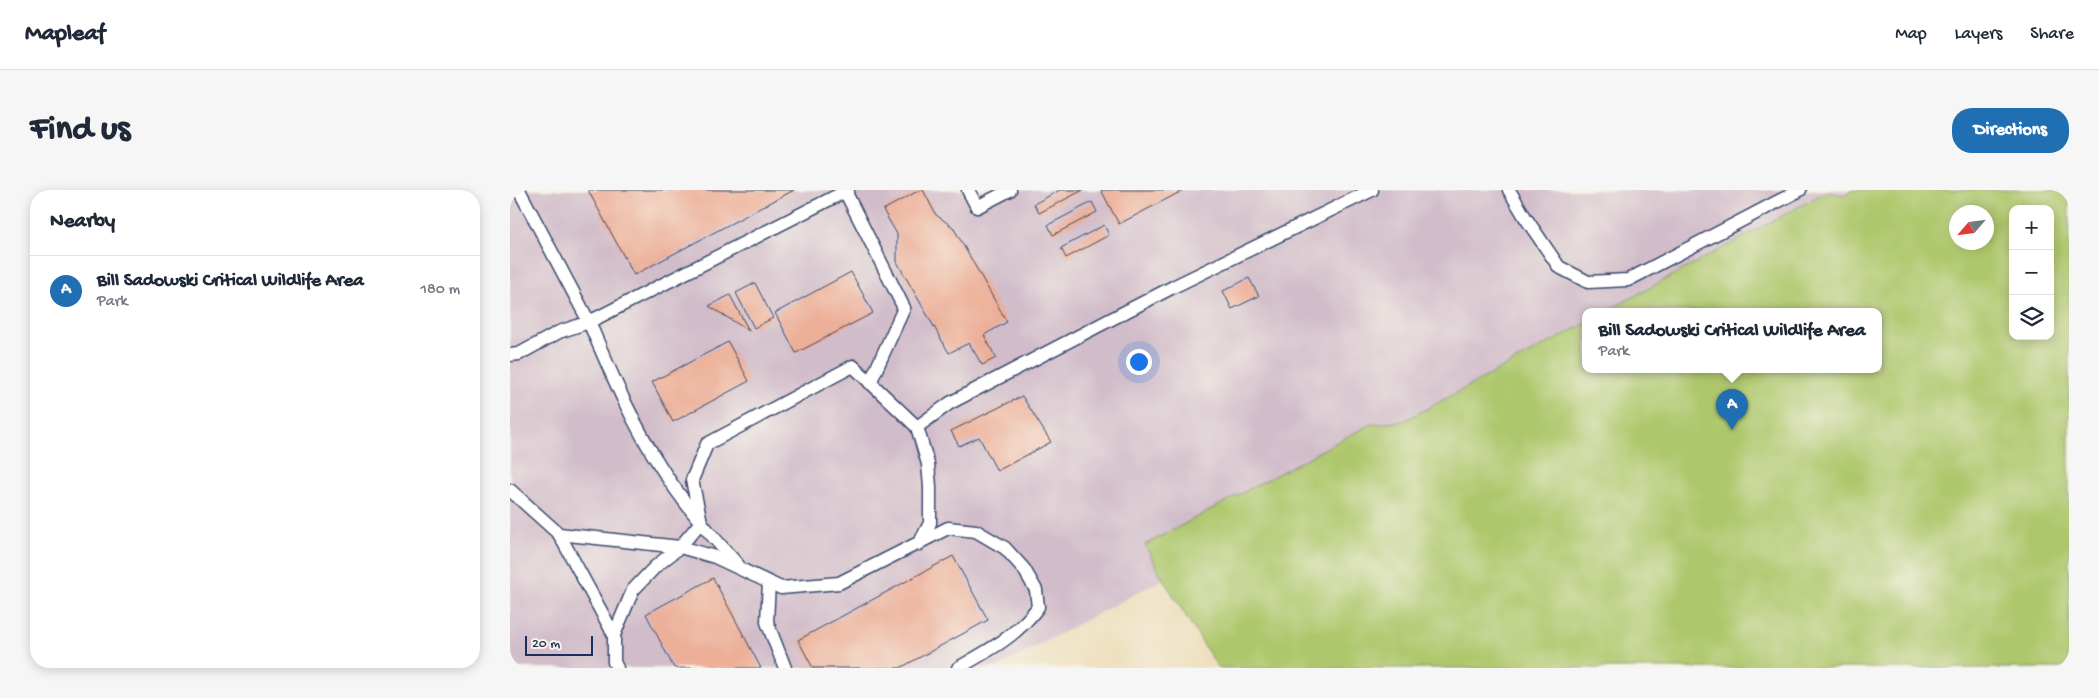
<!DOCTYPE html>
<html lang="en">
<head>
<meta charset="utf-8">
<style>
  body { margin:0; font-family:"Gochi Hand",sans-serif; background:#f6f6f7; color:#1f2937 }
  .controls { position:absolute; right:15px; top:15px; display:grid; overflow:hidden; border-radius:10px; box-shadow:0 2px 12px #0003 }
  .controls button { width:45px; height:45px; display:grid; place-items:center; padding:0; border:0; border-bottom:1px solid #e0e1e3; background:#fff; color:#1f2937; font:25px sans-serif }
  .compass { position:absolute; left:1439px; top:15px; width:45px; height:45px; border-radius:50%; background:#fff; box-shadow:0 2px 12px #0003; rotate:242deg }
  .scale { position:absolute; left:15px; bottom:12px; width:68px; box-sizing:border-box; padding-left:5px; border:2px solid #1b2f5e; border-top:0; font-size:14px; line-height:18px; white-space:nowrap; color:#1b2f5e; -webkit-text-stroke:4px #f7f3e8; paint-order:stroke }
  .you { position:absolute; left:628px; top:171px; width:18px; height:18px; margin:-12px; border:4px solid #fff; border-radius:50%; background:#1a73e8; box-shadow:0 0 0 8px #1a73e833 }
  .badge { display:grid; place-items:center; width:32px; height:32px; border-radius:50%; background:#1f6fb2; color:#fff; font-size:16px; font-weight:700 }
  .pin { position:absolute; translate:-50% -41px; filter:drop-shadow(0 1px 2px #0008) }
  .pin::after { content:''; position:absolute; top:26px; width:18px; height:15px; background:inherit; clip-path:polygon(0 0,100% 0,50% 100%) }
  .popup { position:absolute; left:1072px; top:118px; width:300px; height:65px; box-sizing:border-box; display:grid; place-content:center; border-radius:10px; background:#fff; filter:drop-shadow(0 1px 4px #0005); font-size:16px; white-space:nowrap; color:#747a83 }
  .popup b { font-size:19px; color:#1f2937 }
  .popup::after { content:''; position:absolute; left:50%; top:100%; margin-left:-10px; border:10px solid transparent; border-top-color:#fff }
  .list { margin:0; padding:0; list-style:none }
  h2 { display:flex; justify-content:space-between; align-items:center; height:65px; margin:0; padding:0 20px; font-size:21px }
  h2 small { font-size:16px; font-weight:400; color:#747a83 }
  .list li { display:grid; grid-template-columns:32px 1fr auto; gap:15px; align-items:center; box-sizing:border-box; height:70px; padding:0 20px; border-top:1px solid #e0e1e3 }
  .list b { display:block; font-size:19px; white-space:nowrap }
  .list p { margin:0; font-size:16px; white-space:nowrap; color:#747a83 }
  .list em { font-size:16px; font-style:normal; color:#747a83 }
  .icon { flex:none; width:28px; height:28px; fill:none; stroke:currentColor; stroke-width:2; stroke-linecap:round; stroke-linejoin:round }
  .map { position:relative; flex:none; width:1559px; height:478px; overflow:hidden; border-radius:20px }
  header { display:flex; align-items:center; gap:30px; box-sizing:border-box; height:70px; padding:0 25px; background:#fff; border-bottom:1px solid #e0e1e3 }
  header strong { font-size:24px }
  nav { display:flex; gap:28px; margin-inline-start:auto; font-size:18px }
  .intro { display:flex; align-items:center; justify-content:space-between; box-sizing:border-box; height:120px; padding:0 30px }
  h1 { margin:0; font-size:35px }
  .button { padding:12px 22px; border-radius:20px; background:#1f6fb2; color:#fff; font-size:18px; font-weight:700 }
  main { display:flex; gap:30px; padding:0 30px }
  aside { flex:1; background:#fff; border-radius:20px; box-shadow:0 2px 12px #0003 }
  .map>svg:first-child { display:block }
</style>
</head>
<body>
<header>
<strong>Mapleaf</strong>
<nav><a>Map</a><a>Layers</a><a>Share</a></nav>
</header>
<div class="intro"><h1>Find us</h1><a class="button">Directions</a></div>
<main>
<aside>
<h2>Nearby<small></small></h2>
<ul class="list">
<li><span class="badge">A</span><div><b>Bill Sadowski Critical Wildlife Area</b><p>Park</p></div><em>180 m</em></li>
</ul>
</aside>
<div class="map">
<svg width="1559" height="478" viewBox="0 0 1559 478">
  <rect width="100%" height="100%" fill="#f7f3e8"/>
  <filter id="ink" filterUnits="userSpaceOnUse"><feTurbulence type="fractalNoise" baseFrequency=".02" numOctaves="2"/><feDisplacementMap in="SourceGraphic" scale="10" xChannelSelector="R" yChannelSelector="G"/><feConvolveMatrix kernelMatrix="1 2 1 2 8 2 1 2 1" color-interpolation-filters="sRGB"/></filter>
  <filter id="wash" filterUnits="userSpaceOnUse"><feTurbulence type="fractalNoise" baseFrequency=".0096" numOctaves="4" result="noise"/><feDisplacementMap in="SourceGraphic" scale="20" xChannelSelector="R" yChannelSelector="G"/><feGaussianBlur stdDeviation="1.12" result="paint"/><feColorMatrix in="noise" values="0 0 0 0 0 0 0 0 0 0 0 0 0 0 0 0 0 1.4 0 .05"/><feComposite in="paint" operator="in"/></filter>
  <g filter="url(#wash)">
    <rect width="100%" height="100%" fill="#eddfbc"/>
    <!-- industrial -->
    <polygon fill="#d1bdca" points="0,0 1343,0 1334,5 1316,2 1097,121 1076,121 1076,133 894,231 859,235 635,355 653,389 486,478 0,478"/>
    <!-- green -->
    <path fill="#aec76c" stroke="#647b65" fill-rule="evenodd" d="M1343,0H1559V478H708L653,389L635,355L859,235L894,231L1076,133V179H1368V121H1097L1316,2L1334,5ZM1503,19H1540V146H1503ZM1446,22H1476V52H1446Z"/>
    <g id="blocks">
      <!-- building -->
      <g fill="#ecaf98">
        <polygon points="78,0 284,0 124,85"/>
        <polygon points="410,0 413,0 426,25 443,37 497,132 474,145 486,168 472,175 459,153 439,163 387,72 387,44 373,20"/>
        <polygon points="550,0 573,0 529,23 524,14"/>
        <polygon points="591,0 674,0 609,34"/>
        <polygon points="582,12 587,22 543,45 538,35"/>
        <polygon points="594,35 599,45 556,68 551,58"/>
        <polygon points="341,82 363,123 286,163 265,123"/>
        <polygon points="739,88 749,106 722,119 713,101"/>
        <polygon points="245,93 263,128 244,138 226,103"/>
        <polygon points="220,105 239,141 199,116"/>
        <polygon points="218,152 239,191 163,232 142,192"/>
        <polygon points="512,206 541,252 487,281 469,247 449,256 441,241"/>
        <polygon points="443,366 478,430 390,478 303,478 288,450"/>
        <polygon points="203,388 251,478 164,478 136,424"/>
      </g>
    </g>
  </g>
  <g filter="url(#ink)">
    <use href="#blocks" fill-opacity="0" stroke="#3a496c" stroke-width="1"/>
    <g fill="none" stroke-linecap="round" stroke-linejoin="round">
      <!-- lane casing -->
      <g stroke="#3a496c" stroke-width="15">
        <g id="lane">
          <polyline points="9,0 79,132 338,0"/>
          <polyline points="458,0 467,17 500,0"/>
          <polyline points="999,0 1015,27 1049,77 1078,92 1118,90 1290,0"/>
          <polyline points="335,1 394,118 360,193"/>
          <path d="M0,165L9,164L49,142L79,132C101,183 122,233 152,279C174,314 201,345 228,375"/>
          <polyline points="407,237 440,213 665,96 862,0"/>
          <polyline points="0,300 49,344 170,357 191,332 182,290 197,254 343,176 407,237 418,274 420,297 420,333 409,354"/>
          <polyline points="49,344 104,445"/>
          <polyline points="259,392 257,432 275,478"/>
          <path d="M107,478L104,472V445L123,400L145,377L170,357L205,367L271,398L329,393L438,338L466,341L495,358L514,379L526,400L528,417C506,447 479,460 448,478"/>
        </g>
      </g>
      <!-- lane -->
      <use href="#lane" stroke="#fff" stroke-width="12"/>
    </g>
  </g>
</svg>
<div class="controls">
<button>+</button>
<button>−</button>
<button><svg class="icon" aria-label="layers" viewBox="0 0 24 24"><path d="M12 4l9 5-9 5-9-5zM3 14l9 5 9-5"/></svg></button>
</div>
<svg class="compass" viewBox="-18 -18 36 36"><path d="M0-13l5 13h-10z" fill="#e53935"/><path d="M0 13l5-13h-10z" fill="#747a83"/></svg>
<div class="scale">20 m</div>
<div class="you"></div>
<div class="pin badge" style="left:1222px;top:240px">A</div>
<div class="popup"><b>Bill Sadowski Critical Wildlife Area</b>Park</div>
</div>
</main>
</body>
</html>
